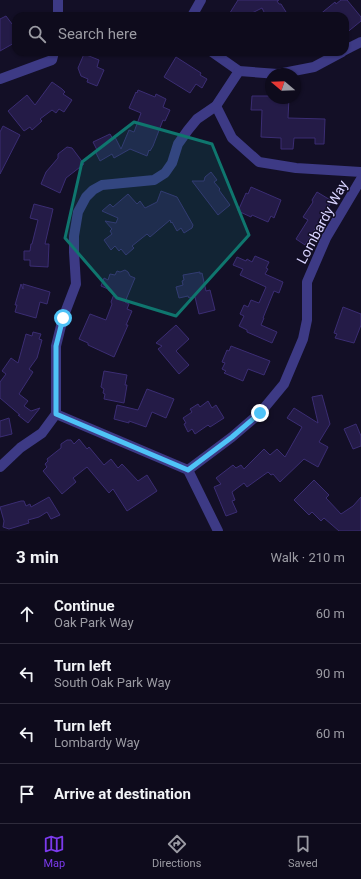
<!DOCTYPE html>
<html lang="en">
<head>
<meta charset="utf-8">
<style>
  body { margin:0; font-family:Roboto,sans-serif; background:#171425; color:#f1f3f6 }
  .compass { position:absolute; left:265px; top:68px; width:36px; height:36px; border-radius:50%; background:#0e0b1c; box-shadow:0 1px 3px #0004; rotate:289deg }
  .stop { position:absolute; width:12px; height:12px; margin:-9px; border:3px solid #4fc3f7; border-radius:50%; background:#fff }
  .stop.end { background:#4fc3f7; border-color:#fff; box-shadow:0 1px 4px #0008 }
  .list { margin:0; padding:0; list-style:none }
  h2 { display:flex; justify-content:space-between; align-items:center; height:52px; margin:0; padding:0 16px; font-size:17px }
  h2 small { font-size:13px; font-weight:400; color:#9b9ba3 }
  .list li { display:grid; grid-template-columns:26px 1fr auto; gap:12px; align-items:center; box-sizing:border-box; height:60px; padding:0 16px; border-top:1px solid #2e2b3b }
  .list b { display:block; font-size:15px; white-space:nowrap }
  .list p { margin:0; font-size:13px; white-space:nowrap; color:#9b9ba3 }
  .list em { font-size:13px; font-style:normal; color:#9b9ba3 }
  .icon { flex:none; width:22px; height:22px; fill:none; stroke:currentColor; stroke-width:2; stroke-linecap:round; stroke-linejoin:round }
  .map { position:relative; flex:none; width:361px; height:531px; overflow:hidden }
  .search { position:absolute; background:#0e0b1c; box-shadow:0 1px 3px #0004; left:12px; right:12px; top:12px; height:44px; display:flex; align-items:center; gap:10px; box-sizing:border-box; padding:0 14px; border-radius:12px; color:#9b9ba3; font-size:15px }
  .sheet { height:292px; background:#0e0b1c }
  nav { display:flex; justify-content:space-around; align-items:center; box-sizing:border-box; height:56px; border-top:1px solid #2e2b3b; background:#0e0b1c; font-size:11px; color:#9b9ba3 }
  nav a { display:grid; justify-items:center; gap:2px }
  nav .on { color:#7c3aed }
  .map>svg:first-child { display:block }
</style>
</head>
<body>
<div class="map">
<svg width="361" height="531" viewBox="0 0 361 531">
  <rect width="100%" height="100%" fill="#130f26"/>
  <!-- building -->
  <g fill="#241b47" stroke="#3b2d73">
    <polygon points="238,0 279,0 277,1 279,4 281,4 286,12 278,16 266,16 262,8 252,13 250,16 228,16"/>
    <polygon points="341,0 347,0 361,17 361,21 345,34 345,16 318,16 335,2 336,4"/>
    <polygon points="6,16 12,24 16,22 16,42 0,51 0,19"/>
    <polygon points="84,54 99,60 97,67 104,70 97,86 87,82 88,79 81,76 78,68"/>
    <polygon points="176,57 201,73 200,75 207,79 202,88 196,84 190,93 164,77"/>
    <polygon points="52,82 62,89 65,92 63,94 72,100 64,112 59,109 56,113 52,110 40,119 42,121 32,130 30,127 24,131 8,111 27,95 35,105"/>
    <polygon points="138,90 155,97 156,94 166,99 163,107 170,110 165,121 163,120 153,146 150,151 149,150 147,156 130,149 114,158 112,154 100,161 95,151 97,150 93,142 110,134 113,139 115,137 121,149 129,130 134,132 141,113 129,108 136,92 137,93"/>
    <polygon points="252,96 271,96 271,98 289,98 288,118 325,119 324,144 315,144 315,138 294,138 293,149 281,149 281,138 261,137 262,110 251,110"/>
    <polygon points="3,126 20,135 0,174 0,132"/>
    <polygon points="67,147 72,148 84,164 66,178 60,193 41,184 46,172 58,158 58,154"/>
    <polygon points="211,172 217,180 214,182 220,189 219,190 230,205 218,215 192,181 204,181 205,177"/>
    <polygon points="251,187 281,200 274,218 271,216 268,222 252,215 251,217 238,211 246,193 248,194"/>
    <polygon points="161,191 177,197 193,225 192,228 184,233 181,228 177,231 172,222 171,223 170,220 150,237 147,234 132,246 134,248 126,255 121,249 119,251 115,246 111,250 104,240 112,234 110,231 112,229 105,221 116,223 118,218 102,211 110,204 113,207 128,194 137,204 140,201 145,208 157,202"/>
    <polygon points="317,192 332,201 305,245 296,239 308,220 303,217 313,202 312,200"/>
    <polygon points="34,204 53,209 45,244 49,244 48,267 30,266 30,260 24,260 24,251 30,251 31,244 32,244 38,220 30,218"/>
    <polygon points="255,256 269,262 266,268 268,269 265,274 283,282 279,293 274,291 263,318 264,318 261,325 277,332 272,343 247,332 247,330 239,326 244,316 240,314 244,305 248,307 251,300 259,303 266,287 240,275 243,269 233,265 237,257 246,261 247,259 252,262"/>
    <polygon points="125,270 128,272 130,276 135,278 125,302 129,304 127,309 132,311 126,325 128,325 114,357 88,345 88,343 79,339 90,314 106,320 112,304 111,302 114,294 108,290 108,289 101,286 104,278 108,280 110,274 115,275 117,271 120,272"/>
    <polygon points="200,272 200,274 202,273 206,291 210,290 215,310 199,314 195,297 189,298 188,296 179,298 176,287 183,285 182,281 184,280 183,275"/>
    <polygon points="21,284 23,289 23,284 50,292 47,304 40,302 36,318 15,312 17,305 15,305"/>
    <polygon points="343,307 361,314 361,325 354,343 335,338 337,334 334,333"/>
    <polygon points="176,325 189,339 176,351 189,365 179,374 158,349 162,346 156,343"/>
    <polygon points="33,332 41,334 39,339 42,340 37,358 29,369 33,372 19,394 28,401 24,406 31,411 40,408 28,423 18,415 20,415 0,398 0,382 6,374 2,371 11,358 18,363 26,334 32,336"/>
    <polygon points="231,346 270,361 264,375 248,369 243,381 224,373 226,371 222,369 225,363 222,362 227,350 229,351"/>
    <polygon points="104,371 127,375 125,385 127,385 124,403 104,399 105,394 103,393 104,389 101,387"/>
    <polygon points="147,389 174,399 166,418 152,412 146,427 129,421 129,423 114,419 117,405 138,410"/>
    <polygon points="322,395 330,424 319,442 328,447 318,467 304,459 280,482 273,474 271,475 268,472 247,487 244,483 232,492 235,500 232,501 237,512 226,516 214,487 221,484 216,478 233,465 236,468 241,465 244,469 264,449 270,455 277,449 285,457 302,427 287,418 294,408 318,423 312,397"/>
    <polygon points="208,401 212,408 216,405 224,418 210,427 208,425 195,434 192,429 188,432 184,424 186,423 183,418 192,412 190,409 198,404 200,407"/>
    <polygon points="9,418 12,434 0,437 0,421"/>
    <polygon points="356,424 361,436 361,446 353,449 344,429"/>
    <polygon points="79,439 87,449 89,447 104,465 111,459 118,468 122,464 138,481 147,475 157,491 127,511 113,489 109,493 87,467 73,478 76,482 62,494 43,471 47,467 45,464 48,461 47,459 61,448 61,444 67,440 71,440 74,444"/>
    <polygon points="314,480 329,495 326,498 341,514 353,506 361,497 361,531 339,531 324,518 321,521 312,512 309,515 294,500"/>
    <polygon points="49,497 60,515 51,519 47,512 39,517 28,520 29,523 9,529 3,527 4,521 0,507 21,501 24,501 26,506 30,504 31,507"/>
  </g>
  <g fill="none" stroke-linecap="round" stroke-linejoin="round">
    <!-- street -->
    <g stroke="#3d3a85" stroke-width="10">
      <polyline points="58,0 58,16"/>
      <polyline points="192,16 201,0"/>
      <polyline points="345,50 361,42"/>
      <polyline points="212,52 239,71 278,74 314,67 342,52"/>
      <polyline points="0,79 52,60 54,52"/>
      <polyline points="216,106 232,138 259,162 296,168 361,172"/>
      <polyline points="56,414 188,470 218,531"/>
      <polyline points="0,467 20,448 42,433 56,414 56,346 63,318 76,284 74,252 74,236 78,212 86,197 93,190 102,185 154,180 165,173 172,163 178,144 188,130 197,119 216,106 239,71"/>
      <polyline points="188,470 232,437 260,413 284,384 303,339 307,320 307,282 326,238 361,179"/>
    </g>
  </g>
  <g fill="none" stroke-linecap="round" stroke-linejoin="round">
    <!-- route -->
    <polyline stroke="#4fc3f7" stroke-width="5" points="63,318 56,346 56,414 188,470 232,437 260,413"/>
  </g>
  <!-- marked area -->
  <path fill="#0f766e" fill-opacity="0.2" stroke="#0f766e" stroke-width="3" stroke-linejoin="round" d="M134,122L212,144L249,235L176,316L117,298L65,238L82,162Z"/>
  <g text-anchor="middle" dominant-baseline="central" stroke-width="3" stroke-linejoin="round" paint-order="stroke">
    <!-- street labels -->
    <g font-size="14" fill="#d9d4ff" stroke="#130f26">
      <text transform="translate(322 222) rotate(-62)">Lombardy Way</text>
    </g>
  </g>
</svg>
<svg class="compass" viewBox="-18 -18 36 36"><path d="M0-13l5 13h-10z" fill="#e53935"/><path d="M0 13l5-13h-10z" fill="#9b9ba3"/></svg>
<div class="stop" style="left:63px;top:318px"></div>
<div class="stop end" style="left:260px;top:413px"></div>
<div class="search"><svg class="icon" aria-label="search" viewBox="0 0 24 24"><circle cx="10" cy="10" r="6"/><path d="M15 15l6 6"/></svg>Search here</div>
</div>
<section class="sheet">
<h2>3 min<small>Walk · 210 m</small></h2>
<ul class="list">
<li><svg class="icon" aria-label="ahead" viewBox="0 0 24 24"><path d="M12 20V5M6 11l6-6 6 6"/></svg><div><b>Continue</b><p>Oak Park Way</p></div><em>60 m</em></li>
<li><svg class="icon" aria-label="left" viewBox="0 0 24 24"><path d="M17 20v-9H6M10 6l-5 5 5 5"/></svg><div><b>Turn left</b><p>South Oak Park Way</p></div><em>90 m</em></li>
<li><svg class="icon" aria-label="left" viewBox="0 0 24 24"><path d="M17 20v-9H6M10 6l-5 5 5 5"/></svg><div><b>Turn left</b><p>Lombardy Way</p></div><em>60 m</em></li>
<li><svg class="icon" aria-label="arrive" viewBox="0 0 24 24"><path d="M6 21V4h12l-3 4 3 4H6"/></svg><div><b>Arrive at destination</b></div></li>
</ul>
</section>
<nav>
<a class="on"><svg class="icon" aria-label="map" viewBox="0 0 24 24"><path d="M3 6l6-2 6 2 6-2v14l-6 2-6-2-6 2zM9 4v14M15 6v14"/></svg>Map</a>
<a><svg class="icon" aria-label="directions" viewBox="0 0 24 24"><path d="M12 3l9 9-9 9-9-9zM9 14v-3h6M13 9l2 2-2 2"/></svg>Directions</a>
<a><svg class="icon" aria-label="saved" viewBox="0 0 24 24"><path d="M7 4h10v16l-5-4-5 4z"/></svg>Saved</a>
</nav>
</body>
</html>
